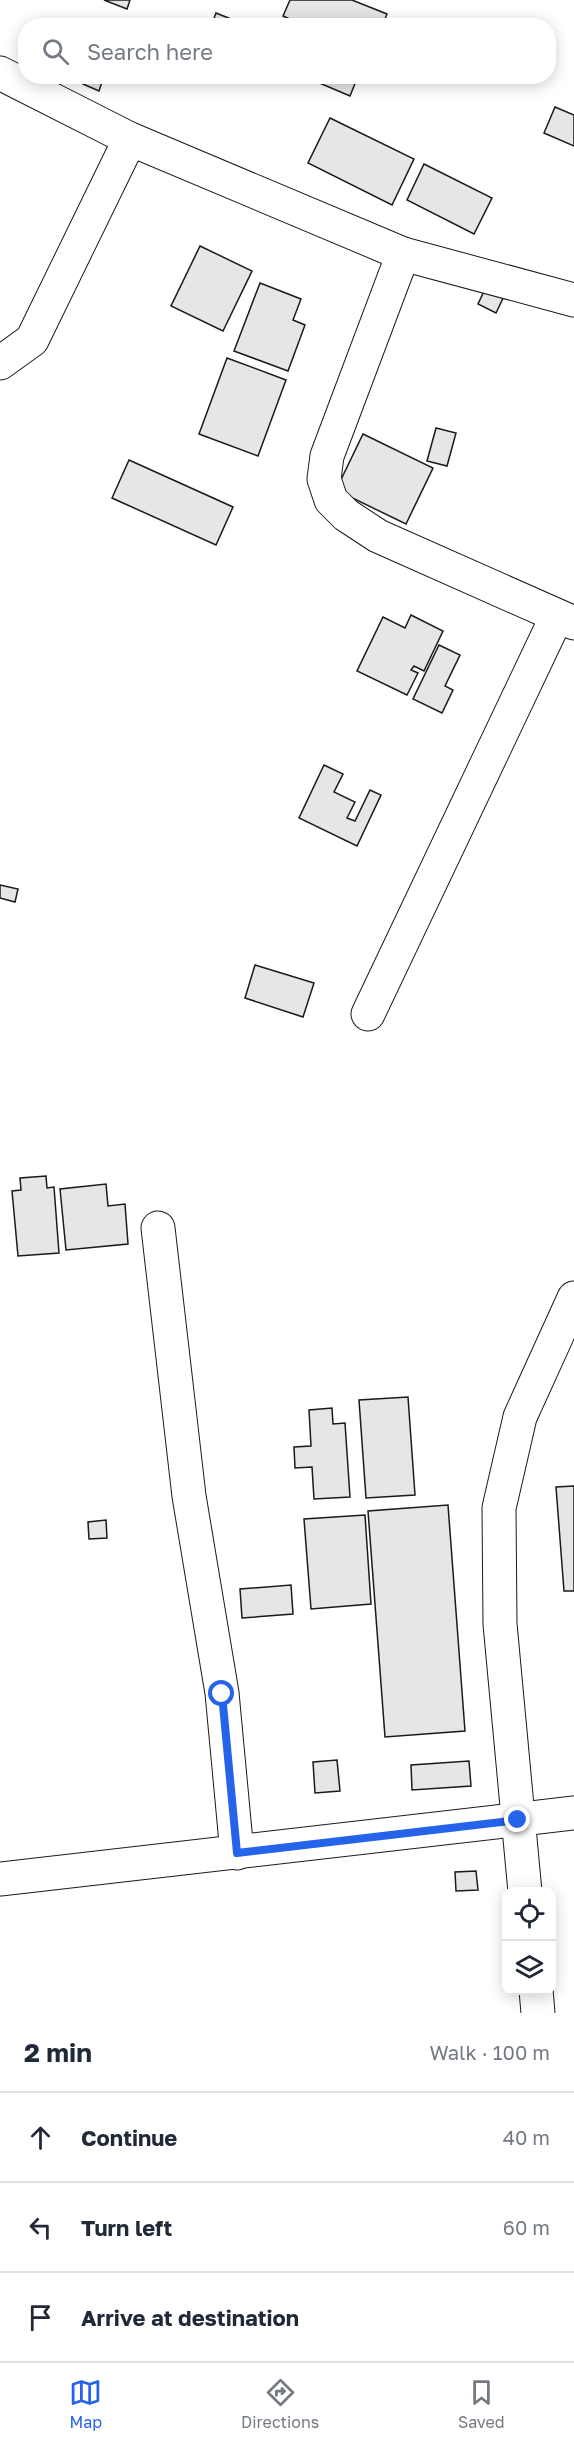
<!DOCTYPE html>
<html lang="en">
<head>
<meta charset="utf-8">
<style>
  body { margin:0; font-family:"Golos Text",sans-serif; background:#f2f2f3; color:#1f2937 }
  .controls { position:absolute; right:18px; bottom:18px; display:grid; overflow:hidden; border-radius:12px; box-shadow:0 3px 15px #0003 }
  .controls button { width:54px; height:54px; display:grid; place-items:center; padding:0; border:0; border-bottom:2px solid #e0e1e3; background:#fff; color:#1f2937; font:30px sans-serif }
  .stop { position:absolute; width:18px; height:18px; margin:-14px; border:4px solid #2563eb; border-radius:50%; background:#fff }
  .stop.end { background:#2563eb; border-color:#fff; box-shadow:0 2px 6px #0008 }
  .list { margin:0; padding:0; list-style:none }
  h2 { display:flex; justify-content:space-between; align-items:center; height:78px; margin:0; padding:0 24px; font-size:26px }
  h2 small { font-size:20px; font-weight:400; color:#747a83 }
  .list li { display:grid; grid-template-columns:39px 1fr auto; gap:18px; align-items:center; box-sizing:border-box; height:90px; padding:0 24px; border-top:2px solid #e0e1e3 }
  .list b { display:block; font-size:22px; white-space:nowrap }
  .list em { font-size:20px; font-style:normal; color:#747a83 }
  .icon { flex:none; width:33px; height:33px; fill:none; stroke:currentColor; stroke-width:2; stroke-linecap:round; stroke-linejoin:round }
  .map { position:relative; flex:none; width:574px; height:2013px; overflow:hidden }
  .search { position:absolute; background:#fff; box-shadow:0 3px 15px #0003; left:18px; right:18px; top:18px; height:66px; display:flex; align-items:center; gap:15px; box-sizing:border-box; padding:0 21px; border-radius:24px; color:#747a83; font-size:22px }
  .sheet { height:348px; background:#fff }
  nav { display:flex; justify-content:space-around; align-items:center; box-sizing:border-box; height:84px; border-top:2px solid #e0e1e3; background:#fff; font-size:16px; color:#747a83 }
  nav a { display:grid; justify-items:center; gap:3px }
  nav .on { color:#2563eb }
  .map>svg:first-child { display:block }
</style>
</head>
<body>
<div class="map">
<svg width="574" height="2013" viewBox="0 0 574 2013">
  <rect width="100%" height="100%" fill="#fff"/>
  <!-- building -->
  <g fill="#e6e6e6" stroke="#1a1a1a" stroke-width="1.5">
    <polygon points="104,0 130,0 127,9"/>
    <polygon points="290,0 352,0 387,14 382,26 305,26 283,16"/>
    <polygon points="216,13 246,25 248,19 263,26 211,26"/>
    <polygon points="86,76 104,76 99,91 83,84"/>
    <polygon points="303,76 358,76 350,96"/>
    <polygon points="555,107 574,115 574,146 544,133"/>
    <polygon points="330,118 414,159 392,205 308,163"/>
    <polygon points="424,164 492,198 474,234 407,200"/>
    <polygon points="200,246 252,271 223,331 171,306"/>
    <polygon points="260,283 301,299 293,320 305,325 288,371 234,351"/>
    <polygon points="486,287 504,296 496,313 478,304"/>
    <polygon points="227,358 286,380 258,456 199,434"/>
    <polygon points="436,428 456,433 447,466 427,461"/>
    <polygon points="363,434 433,468 406,524 336,490"/>
    <polygon points="129,460 233,507 216,545 112,498"/>
    <polygon points="411,615 443,631 424,671 414,666 411,670 418,673 407,695 357,671 383,617 405,628"/>
    <polygon points="439,645 460,655 445,686 453,690 442,713 413,699"/>
    <polygon points="324,765 343,774 334,792 355,802 347,818 355,821 370,790 381,795 357,846 299,818"/>
    <polygon points="0,885 18,889 15,902 0,898"/>
    <polygon points="255,965 314,983 303,1017 245,998"/>
    <polygon points="46,1176 47,1188 54,1187 59,1253 18,1256 12,1191 21,1190 20,1178"/>
    <polygon points="106,1184 108,1206 125,1204 128,1244 66,1250 60,1189"/>
    <polygon points="408,1397 415,1495 366,1498 359,1400"/>
    <polygon points="332,1408 333,1424 345,1423 350,1497 314,1499 312,1467 295,1468 294,1447 311,1446 309,1410"/>
    <polygon points="574,1486 574,1591 564,1591 556,1487"/>
    <polygon points="448,1505 465,1731 385,1737 368,1511"/>
    <polygon points="365,1515 371,1604 311,1609 304,1519"/>
    <polygon points="106,1520 107,1538 89,1539 88,1522"/>
    <polygon points="291,1585 293,1614 242,1618 240,1589"/>
    <polygon points="337,1760 340,1791 315,1793 313,1762"/>
    <polygon points="469,1761 471,1786 412,1790 411,1765"/>
    <polygon points="476,1871 478,1890 456,1891 455,1872"/>
  </g>
  <g fill="none" stroke-linecap="round" stroke-linejoin="round">
    <!-- minor casing -->
    <g stroke="#1a1a1a" stroke-width="35">
      <g id="minor">
        <polyline points="0,73 130,139 403,254 574,300"/>
        <polyline points="403,254 327,456 324,479 331,500 346,515 378,536 574,623"/>
        <polyline points="0,363 32,340 130,139"/>
        <polyline points="368,1014 557,616"/>
        <polyline points="158,1228 189,1496 222,1693 237,1853"/>
        <polyline points="0,1879 574,1813"/>
        <polyline points="525,1892 500,1624 499,1508 520,1417 574,1298"/>
        <polyline points="536,1990 538,2013"/>
      </g>
    </g>
    <!-- minor -->
    <use href="#minor" stroke="#fff" stroke-width="33"/>
  </g>
  <g fill="none" stroke-linecap="round" stroke-linejoin="round">
    <!-- route -->
    <polyline stroke="#2563eb" stroke-width="8" points="222,1694 237,1853 518,1820"/>
  </g>
</svg>
<div class="controls">
<button><svg class="icon" aria-label="locate" viewBox="0 0 24 24"><circle cx="12" cy="12" r="6"/><path d="M12 2v4M12 18v4M2 12h4M18 12h4"/></svg></button>
<button><svg class="icon" aria-label="layers" viewBox="0 0 24 24"><path d="M12 4l9 5-9 5-9-5zM3 14l9 5 9-5"/></svg></button>
</div>
<div class="stop" style="left:222px;top:1694px"></div>
<div class="stop end" style="left:518px;top:1820px"></div>
<div class="search"><svg class="icon" aria-label="search" viewBox="0 0 24 24"><circle cx="10" cy="10" r="6"/><path d="M15 15l6 6"/></svg>Search here</div>
</div>
<section class="sheet">
<h2>2 min<small>Walk · 100 m</small></h2>
<ul class="list">
<li><svg class="icon" aria-label="ahead" viewBox="0 0 24 24"><path d="M12 20V5M6 11l6-6 6 6"/></svg><div><b>Continue</b></div><em>40 m</em></li>
<li><svg class="icon" aria-label="left" viewBox="0 0 24 24"><path d="M17 20v-9H6M10 6l-5 5 5 5"/></svg><div><b>Turn left</b></div><em>60 m</em></li>
<li><svg class="icon" aria-label="arrive" viewBox="0 0 24 24"><path d="M6 21V4h12l-3 4 3 4H6"/></svg><div><b>Arrive at destination</b></div></li>
</ul>
</section>
<nav>
<a class="on"><svg class="icon" aria-label="map" viewBox="0 0 24 24"><path d="M3 6l6-2 6 2 6-2v14l-6 2-6-2-6 2zM9 4v14M15 6v14"/></svg>Map</a>
<a><svg class="icon" aria-label="directions" viewBox="0 0 24 24"><path d="M12 3l9 9-9 9-9-9zM9 14v-3h6M13 9l2 2-2 2"/></svg>Directions</a>
<a><svg class="icon" aria-label="saved" viewBox="0 0 24 24"><path d="M7 4h10v16l-5-4-5 4z"/></svg>Saved</a>
</nav>
</body>
</html>
